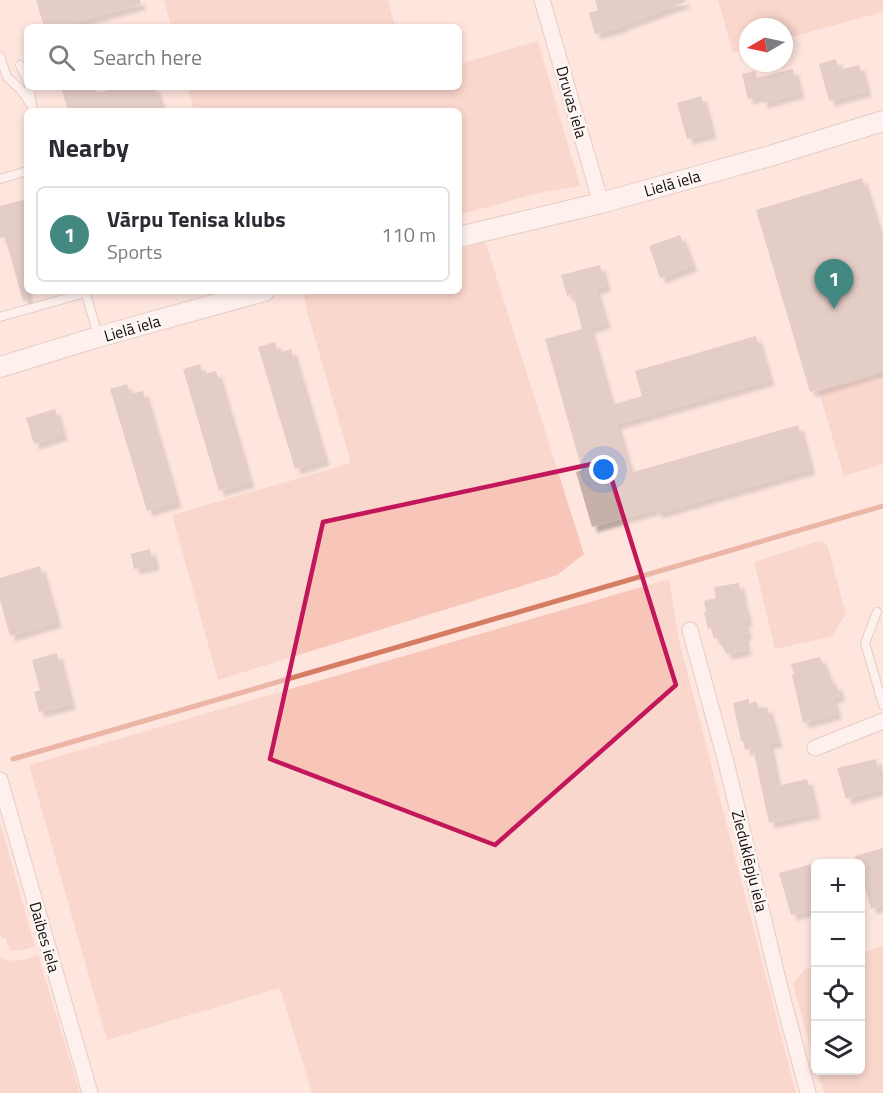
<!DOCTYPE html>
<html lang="en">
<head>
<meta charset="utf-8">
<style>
  body { margin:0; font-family:"Titillium Web",sans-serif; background:#f2f2f3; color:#2b2b33 }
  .controls { position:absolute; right:18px; bottom:18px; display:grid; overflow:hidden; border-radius:9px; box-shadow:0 3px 9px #0003 }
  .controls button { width:54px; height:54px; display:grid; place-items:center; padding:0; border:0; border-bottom:2px solid #e1e1e2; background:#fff; color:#2b2b33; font:30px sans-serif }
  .compass { position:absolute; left:739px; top:18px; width:54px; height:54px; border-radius:50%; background:#fff; box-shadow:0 3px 9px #0003; rotate:261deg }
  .you { position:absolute; left:604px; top:470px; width:21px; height:21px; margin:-15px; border:4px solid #fff; border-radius:50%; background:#1a73e8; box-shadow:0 0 0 9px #1a73e833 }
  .badge { display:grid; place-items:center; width:39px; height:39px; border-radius:50%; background:#438982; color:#fff; font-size:20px; font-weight:700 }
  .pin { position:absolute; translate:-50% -50px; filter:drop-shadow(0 2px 3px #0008) }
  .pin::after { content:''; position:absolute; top:32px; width:21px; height:18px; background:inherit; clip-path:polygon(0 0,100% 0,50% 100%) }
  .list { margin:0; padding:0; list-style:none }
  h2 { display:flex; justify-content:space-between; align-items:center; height:78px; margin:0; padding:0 24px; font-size:26px }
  h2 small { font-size:20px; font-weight:400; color:#7c7c81 }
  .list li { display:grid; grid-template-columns:39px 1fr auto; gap:18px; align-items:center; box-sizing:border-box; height:96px; margin:0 12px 12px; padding:0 12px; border:2px solid #e1e1e2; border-radius:9px }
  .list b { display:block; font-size:22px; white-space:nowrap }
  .list p { margin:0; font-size:20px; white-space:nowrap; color:#7c7c81 }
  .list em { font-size:20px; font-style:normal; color:#7c7c81 }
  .icon { flex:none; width:33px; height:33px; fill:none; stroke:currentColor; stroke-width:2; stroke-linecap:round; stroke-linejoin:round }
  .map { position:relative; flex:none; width:883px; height:1093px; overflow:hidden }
  .search { position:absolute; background:#fff; box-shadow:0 3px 9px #0003; left:24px; top:24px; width:438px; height:66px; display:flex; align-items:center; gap:15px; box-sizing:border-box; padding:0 21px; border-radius:9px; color:#7c7c81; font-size:22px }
  .panel { position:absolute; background:#fff; box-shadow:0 3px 9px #0003; left:24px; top:108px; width:438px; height:186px; border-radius:9px }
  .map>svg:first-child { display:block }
</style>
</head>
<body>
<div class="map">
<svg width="883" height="1093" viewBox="0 0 883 1093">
  <defs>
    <filter id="shadow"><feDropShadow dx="5.5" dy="5.5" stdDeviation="1.5" flood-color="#0004"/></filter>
  </defs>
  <rect width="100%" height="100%" fill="#fee5de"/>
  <!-- green -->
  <g fill="#f7c6b8">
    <polygon points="164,0 388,0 395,27 171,27"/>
    <polygon points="718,0 883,0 883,12 784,39 784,27 748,27 748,49 733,53"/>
    <polygon points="538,41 580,186 538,193 459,215 459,111 194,111 188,87 459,87 459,64"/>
    <polygon points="485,241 584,554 557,575 218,680 172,515 351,463 308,315 304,296 329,291 459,291 459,250"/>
    <polygon points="883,373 883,464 844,476 819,392"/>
    <polygon points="819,541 827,544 846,614 831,637 775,649 754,562"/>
    <polygon points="669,579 678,636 796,1093 312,1093 280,988 107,1040 29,765"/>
    <polygon points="0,822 35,947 22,950 10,951 6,938 2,938 0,934"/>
    <polygon points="883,946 883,1093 824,1093 817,1071 860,1070 861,953"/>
    <path d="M38,955L80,1093H0V957C13,964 25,960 38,955Z"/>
    <polygon points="815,966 816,966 815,1063 793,984 805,969"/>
  </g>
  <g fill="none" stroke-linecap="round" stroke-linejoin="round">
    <!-- stream -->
    <polyline stroke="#d67c63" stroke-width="5" points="13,759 883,506"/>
  </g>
  <!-- building -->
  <g fill="#c8b0aa" filter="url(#shadow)">
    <polygon points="36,0 140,0 141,4 77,22 78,27 44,27"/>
    <polygon points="595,0 685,0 685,2 620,26 621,27 595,34 589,13 598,10"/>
    <polygon points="836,59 839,70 859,65 866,91 829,101 819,64"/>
    <polygon points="793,69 799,93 762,103 761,95 748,99 742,74 755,71 757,78"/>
    <polygon points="61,87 95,87 97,93 120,87 155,87 162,111 68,111"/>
    <polygon points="701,96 711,133 687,139 677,103"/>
    <polygon points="862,178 883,248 883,370 810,392 756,210"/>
    <polygon points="27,199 27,300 23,301 5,237 0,238 0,206"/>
    <polygon points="680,235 692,266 660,278 649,246"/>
    <polygon points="600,265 605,286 595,289 605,323 589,328 611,405 642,396 635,371 756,336 769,380 616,424 630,473 798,425 810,469 657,513 656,509 592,527 576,472 582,470 545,339 582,329 573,294 567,296 561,275"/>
    <polygon points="275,342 278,353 291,349 324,460 295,469 258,347"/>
    <polygon points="200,364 203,375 216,371 249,482 219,491 183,369"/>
    <polygon points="127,384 130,394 143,391 176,502 147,511 110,389"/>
    <polygon points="55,409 62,435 34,444 26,418"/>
    <polygon points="150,549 154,565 134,569 131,554"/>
    <polygon points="40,566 56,622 10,636 0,600 0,578"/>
    <polygon points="739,583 741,597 747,620 743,622 747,634 743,635 746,650 727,654 717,638 714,639 711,628 708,629 704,612 706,611 704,601 716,598 714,587"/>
    <polygon points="57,653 70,704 39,712 34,692 40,690 32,660"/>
    <polygon points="820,657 831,685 836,684 840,696 832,698 836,714 803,723 792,675 794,675 791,664"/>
    <polygon points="749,699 749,704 756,701 759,709 767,707 777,742 768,744 777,786 807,779 815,813 769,823 753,748 745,750 743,741 741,741 733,703"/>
    <polygon points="876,759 883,789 846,799 837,768"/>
    <polygon points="883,848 883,905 871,909 861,874 861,864 857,864 855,856"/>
    <polygon points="816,863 816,909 791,915 779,873"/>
  </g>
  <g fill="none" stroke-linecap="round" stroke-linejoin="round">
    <!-- service casing -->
    <g stroke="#c6afa8" stroke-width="10">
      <g id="service">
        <polyline points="0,56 7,77 21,90 31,105"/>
        <polyline points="20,65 27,80"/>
        <polyline points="29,87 33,111"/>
        <polyline points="0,179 27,171"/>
        <polyline points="85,291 98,335"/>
        <polyline points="0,317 85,293"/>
        <polyline points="877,612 865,643 883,705"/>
      </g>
    </g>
    <!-- minor casing -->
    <g stroke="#c6afa8" stroke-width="17">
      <g id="minor">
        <polyline points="542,0 601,203"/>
        <polyline points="690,630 727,766 780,988 808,1093"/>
        <polyline points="815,748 883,721"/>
        <polyline points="0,780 90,1093"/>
      </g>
    </g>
    <!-- tertiary casing -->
    <g stroke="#c6afa8" stroke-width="22">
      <g id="tertiary">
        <polyline points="459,237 601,203 770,156 883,121"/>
        <polyline points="0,367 98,337 264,291"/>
      </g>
    </g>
    <!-- service -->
    <use href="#service" stroke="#fff" stroke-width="8"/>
    <!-- minor -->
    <use href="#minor" stroke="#fff" stroke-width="15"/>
    <!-- tertiary -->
    <use href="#tertiary" stroke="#fff" stroke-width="20"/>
  </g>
  <!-- marked area -->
  <path d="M0 0H883V1093H0ZM606,461L676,685L495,845L270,759L323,522Z" fill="#fee5de" fill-opacity=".55" fill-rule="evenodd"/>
  <path fill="none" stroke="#c2185b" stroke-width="4.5" stroke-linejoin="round" d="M606,461L676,685L495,845L270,759L323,522Z"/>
  <g text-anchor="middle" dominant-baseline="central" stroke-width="5" stroke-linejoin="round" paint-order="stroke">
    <!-- street labels -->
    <g font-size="16" fill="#160e0c" stroke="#fcf7f5">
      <text transform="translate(572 102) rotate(74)">Druvas iela</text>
      <text transform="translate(672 183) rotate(-16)">Lielā iela</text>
      <text transform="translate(132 328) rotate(-16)">Lielā iela</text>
      <text transform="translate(750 861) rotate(76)">Zieduklēpju iela</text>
      <text transform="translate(45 937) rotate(74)">Daibes iela</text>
    </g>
  </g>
</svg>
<div class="controls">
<button>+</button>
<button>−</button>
<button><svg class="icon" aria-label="locate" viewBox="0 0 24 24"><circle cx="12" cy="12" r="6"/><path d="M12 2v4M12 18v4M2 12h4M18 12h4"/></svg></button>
<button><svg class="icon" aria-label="layers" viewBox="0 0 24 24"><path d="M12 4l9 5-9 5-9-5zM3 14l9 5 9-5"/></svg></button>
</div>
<svg class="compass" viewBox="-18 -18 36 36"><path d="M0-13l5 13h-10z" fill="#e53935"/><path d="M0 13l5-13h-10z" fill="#7c7c81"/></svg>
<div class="you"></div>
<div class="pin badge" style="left:834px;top:309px">1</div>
<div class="search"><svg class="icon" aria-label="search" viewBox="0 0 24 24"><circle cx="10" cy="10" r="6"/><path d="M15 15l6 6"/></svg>Search here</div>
<section class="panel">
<h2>Nearby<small></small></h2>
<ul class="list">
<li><span class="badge">1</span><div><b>Vārpu Tenisa klubs</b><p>Sports</p></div><em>110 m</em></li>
</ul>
</section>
</div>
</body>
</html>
